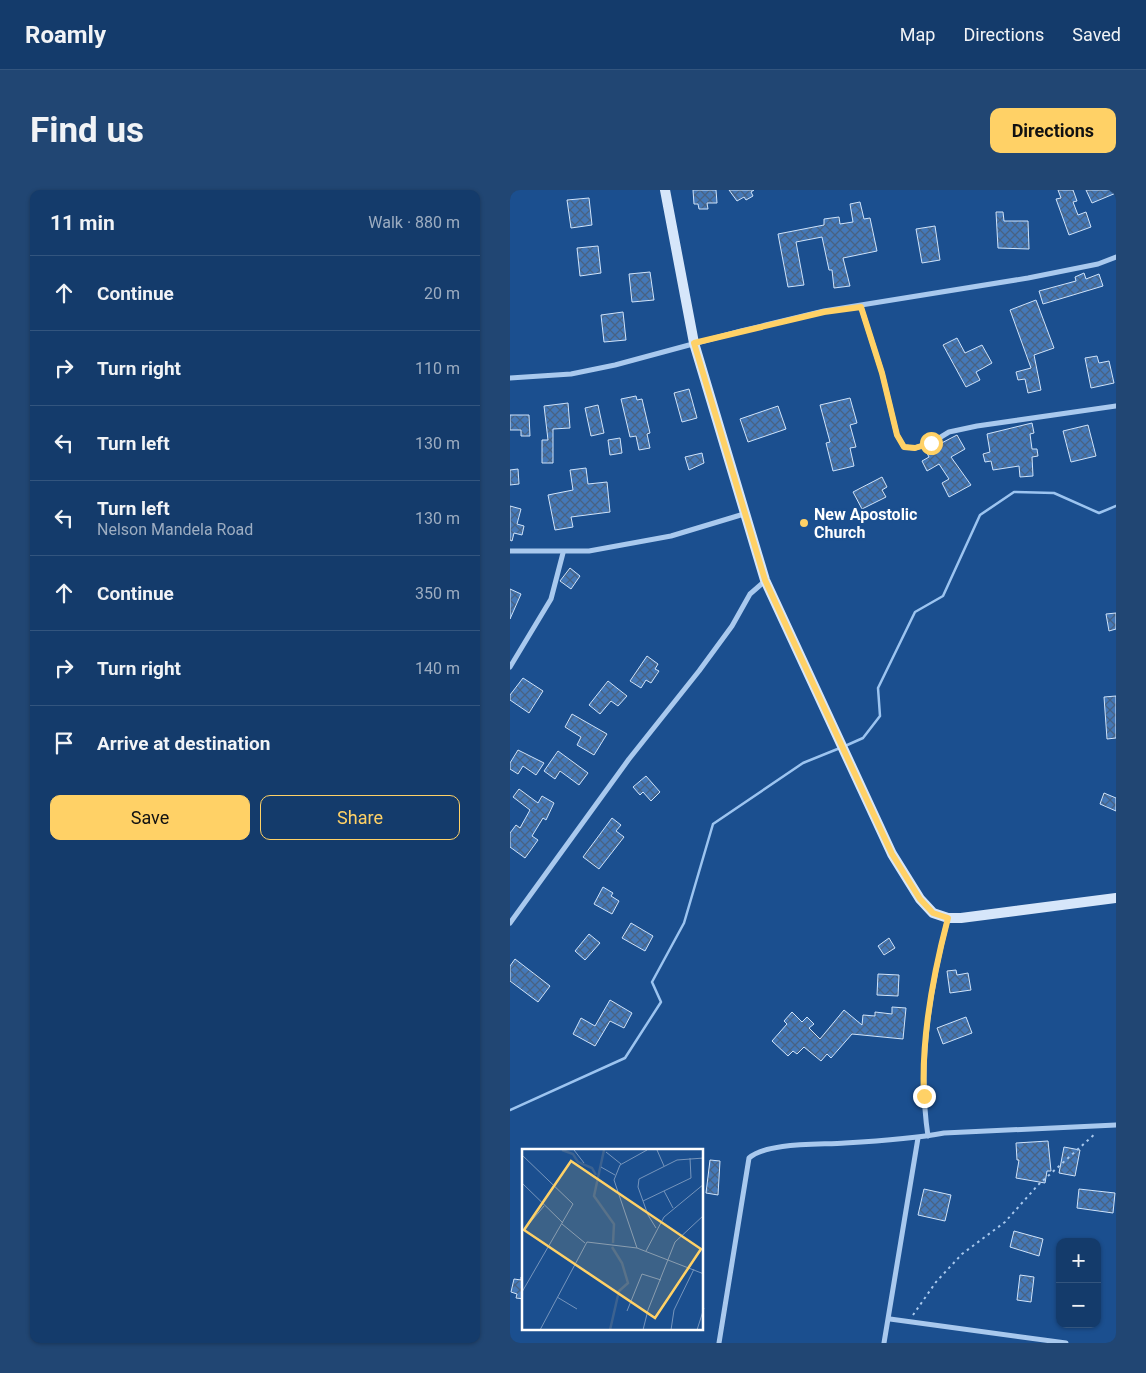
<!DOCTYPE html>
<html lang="en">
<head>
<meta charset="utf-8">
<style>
  body { margin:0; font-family:Roboto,sans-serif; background:#214673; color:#f1f3f6 }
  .controls { position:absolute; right:15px; bottom:15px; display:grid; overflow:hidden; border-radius:10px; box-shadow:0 1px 4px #0004 }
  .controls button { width:45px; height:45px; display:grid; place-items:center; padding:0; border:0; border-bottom:1px solid #33557e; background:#143b6b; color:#f1f3f6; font:25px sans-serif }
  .stop { position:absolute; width:15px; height:15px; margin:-11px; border:4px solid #ffd166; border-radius:50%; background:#fff }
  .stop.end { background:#ffd166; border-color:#fff; box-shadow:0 1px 5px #0008 }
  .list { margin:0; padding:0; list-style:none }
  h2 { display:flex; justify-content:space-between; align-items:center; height:65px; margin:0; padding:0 20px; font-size:21px }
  h2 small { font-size:16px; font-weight:400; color:#9dadc1 }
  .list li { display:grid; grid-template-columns:32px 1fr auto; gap:15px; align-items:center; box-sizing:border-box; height:75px; padding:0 20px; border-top:1px solid #33557e }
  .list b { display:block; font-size:19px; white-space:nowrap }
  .list p { margin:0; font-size:16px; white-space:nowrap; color:#9dadc1 }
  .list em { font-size:16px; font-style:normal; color:#9dadc1 }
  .actions { display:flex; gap:10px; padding:15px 20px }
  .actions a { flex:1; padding:11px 0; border:1px solid #ffd166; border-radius:10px; text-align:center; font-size:18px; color:#ffd166 }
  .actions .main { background:#ffd166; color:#111 }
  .icon { flex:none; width:28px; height:28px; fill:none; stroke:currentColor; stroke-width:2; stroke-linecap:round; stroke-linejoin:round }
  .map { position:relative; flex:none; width:606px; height:1153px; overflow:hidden; border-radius:10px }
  header { display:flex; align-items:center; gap:30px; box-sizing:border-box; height:70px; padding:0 25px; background:#143b6b; border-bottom:1px solid #33557e }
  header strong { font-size:24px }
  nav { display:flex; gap:28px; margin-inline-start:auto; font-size:18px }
  .intro { display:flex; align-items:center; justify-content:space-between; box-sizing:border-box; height:120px; padding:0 30px }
  h1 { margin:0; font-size:35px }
  .button { padding:12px 22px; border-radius:10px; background:#ffd166; color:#111; font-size:18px; font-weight:700 }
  main { display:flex; gap:30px; padding:0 30px }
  aside { flex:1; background:#143b6b; border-radius:10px; box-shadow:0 1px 4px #0004 }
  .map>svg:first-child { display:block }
</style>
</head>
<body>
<header>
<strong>Roamly</strong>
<nav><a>Map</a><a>Directions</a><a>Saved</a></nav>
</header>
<div class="intro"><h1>Find us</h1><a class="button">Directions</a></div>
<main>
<aside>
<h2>11 min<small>Walk · 880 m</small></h2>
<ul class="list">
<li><svg class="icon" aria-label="ahead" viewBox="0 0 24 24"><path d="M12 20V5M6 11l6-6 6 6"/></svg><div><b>Continue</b></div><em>20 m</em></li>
<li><svg class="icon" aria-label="right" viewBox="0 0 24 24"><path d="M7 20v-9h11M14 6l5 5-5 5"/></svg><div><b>Turn right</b></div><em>110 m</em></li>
<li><svg class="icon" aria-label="left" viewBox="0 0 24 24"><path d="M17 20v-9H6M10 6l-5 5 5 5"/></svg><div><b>Turn left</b></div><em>130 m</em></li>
<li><svg class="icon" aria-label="left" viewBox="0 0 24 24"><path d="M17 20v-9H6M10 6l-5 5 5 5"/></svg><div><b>Turn left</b><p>Nelson Mandela Road</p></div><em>130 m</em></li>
<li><svg class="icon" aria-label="ahead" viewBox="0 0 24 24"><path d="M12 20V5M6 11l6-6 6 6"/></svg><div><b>Continue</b></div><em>350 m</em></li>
<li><svg class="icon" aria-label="right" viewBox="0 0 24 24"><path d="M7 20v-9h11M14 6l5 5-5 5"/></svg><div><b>Turn right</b></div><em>140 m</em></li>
<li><svg class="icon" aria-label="arrive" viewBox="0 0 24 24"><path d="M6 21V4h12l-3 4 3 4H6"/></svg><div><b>Arrive at destination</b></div></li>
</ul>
<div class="actions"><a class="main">Save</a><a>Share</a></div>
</aside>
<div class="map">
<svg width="606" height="1153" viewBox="0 0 606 1153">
  <defs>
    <pattern id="building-cross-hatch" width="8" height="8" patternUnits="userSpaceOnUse" patternTransform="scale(1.25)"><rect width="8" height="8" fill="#4478b7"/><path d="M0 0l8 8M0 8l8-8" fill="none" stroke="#486282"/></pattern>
  </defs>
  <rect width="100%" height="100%" fill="#1b4f8f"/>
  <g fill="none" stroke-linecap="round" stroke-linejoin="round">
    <!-- stream -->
    <g stroke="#9cc4f0" stroke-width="2.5">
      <polyline points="335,556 353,548 370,526 368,498 405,422 433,406 470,325 504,302 544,303 589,323 606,316"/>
      <polyline points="0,920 115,868 151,812 142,792 174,733 203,634 293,573 330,558"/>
    </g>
  </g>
  <!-- building -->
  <g fill="url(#building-cross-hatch)" stroke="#cfe3fa">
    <polygon points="183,0 206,0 207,13 197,13 198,19 189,19 188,14 184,14"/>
    <polygon points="219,0 244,0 241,2 243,6 236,10 234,7 227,11"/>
    <polygon points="548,0 563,0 567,11 563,12 568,25 576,22 581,37 559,45 546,9 551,8"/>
    <polygon points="576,0 606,0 606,3 582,13"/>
    <polygon points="79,8 82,35 61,38 57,10"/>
    <polygon points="350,12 354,29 360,28 367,61 333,68 340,96 324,98 322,80 319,80 312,47 286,52 294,95 278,97 268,44 314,35 314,29 329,27 330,34 343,32 340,14"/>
    <polygon points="486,22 493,22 494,31 518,31 519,59 488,58"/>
    <polygon points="425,36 430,70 412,73 406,39"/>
    <polygon points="88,56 91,83 70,86 67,58"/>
    <polygon points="140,82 144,110 122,112 119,84"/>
    <polygon points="574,83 576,89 589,84 593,96 533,114 529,101 566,91 565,87"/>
    <polygon points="526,110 544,158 524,165 531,200 518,203 515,189 508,190 506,182 521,178 500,120"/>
    <polygon points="113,122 116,150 94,152 91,125"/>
    <polygon points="447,148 455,163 472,155 482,173 466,182 470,190 456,197 433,155"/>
    <polygon points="587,166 589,173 599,171 604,193 581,198 575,168"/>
    <polygon points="179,199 187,228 172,232 164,203"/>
    <polygon points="126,206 127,210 132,209 140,243 137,244 140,258 129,260 126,246 120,247 111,209"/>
    <polygon points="340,208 347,233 340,235 346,257 340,258 344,276 323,281 316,253 320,252 310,215"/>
    <polygon points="58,213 60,238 43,239 43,273 32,273 32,250 38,250 34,216"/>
    <polygon points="88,215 94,243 81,246 75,218"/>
    <polygon points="268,216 276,239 238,252 230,229"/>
    <polygon points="0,225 19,225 20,246 11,246 11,240 0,240"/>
    <polygon points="522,233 524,243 520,244 522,259 527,259 528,266 522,267 523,286 510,287 509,276 483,280 481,271 475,272 473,264 480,262 477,244"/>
    <polygon points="578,235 586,266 561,272 553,241"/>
    <polygon points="447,245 455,259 441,267 461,295 439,307 432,293 439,289 429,274 417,281 412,271 419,267 416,261"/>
    <polygon points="110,248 112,263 100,265 98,250"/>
    <polygon points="192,263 194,273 179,280 175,267"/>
    <polygon points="76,278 78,294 97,292 100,322 61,327 63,337 45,340 38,305 63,300 60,280"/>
    <polygon points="8,279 9,294 0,295 0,280"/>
    <polygon points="372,287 377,297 372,300 376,307 352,319 343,302"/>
    <polygon points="0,316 11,319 7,334 14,336 12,345 4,343 2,351 0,350"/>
    <polygon points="60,378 70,386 61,399 50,391"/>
    <polygon points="0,399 11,404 0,429"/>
    <polygon points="606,423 606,439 599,441 596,424"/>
    <polygon points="137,466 148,474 145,479 149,481 141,493 136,490 131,498 120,491"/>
    <polygon points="13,488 33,501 19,523 0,510 0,505"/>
    <polygon points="98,491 117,506 108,516 101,511 90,524 79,515"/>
    <polygon points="606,506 606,548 597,549 594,507"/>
    <polygon points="62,524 97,544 84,565 67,555 71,547 55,537"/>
    <polygon points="8,560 34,573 26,585 13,576 8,584 0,579 0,573"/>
    <polygon points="48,561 78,583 69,595 50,581 45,589 34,581"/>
    <polygon points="136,586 150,602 141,611 133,602 130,605 123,597"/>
    <polygon points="9,599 28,613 32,606 44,613 36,630 33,628 22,646 28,650 15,668 0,657 0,643 6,635 10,638 20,620 3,607"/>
    <polygon points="594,603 606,608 606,621 590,614"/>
    <polygon points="102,628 111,635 106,641 114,647 89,679 73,667"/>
    <polygon points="93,697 103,703 101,706 109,711 102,724 84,714"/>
    <polygon points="121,733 143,746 135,761 112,748"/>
    <polygon points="79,744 90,753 75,770 65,761"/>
    <polygon points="379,748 385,758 374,765 368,756"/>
    <polygon points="5,769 40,796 28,812 0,791 0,776"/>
    <polygon points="446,780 447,785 458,783 461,800 440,803 437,781"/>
    <polygon points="368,784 389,785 388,806 367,805"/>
    <polygon points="100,810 122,823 114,838 100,831 85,856 63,844 71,828 85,836"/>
    <polygon points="382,817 396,818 393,849 342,844 321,868 317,864 311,871 294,857 287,864 283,861 278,866 262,851 277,834 274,831 282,822 292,832 297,827 304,834 299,838 310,849 334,820 352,835 353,825 365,826 365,822 382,824"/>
    <polygon points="456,827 462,843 433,854 427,838"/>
    <polygon points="538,951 541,981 537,981 535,993 506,988 509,970 507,970 506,953"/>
    <polygon points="554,957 570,960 565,986 549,983"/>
    <polygon points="200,970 210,971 208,1005 196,1003"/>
    <polygon points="414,999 441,1005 435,1031 408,1025"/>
    <polygon points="569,999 605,1003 603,1023 567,1018"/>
    <polygon points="504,1041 533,1049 529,1066 500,1057"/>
    <polygon points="510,1085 524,1087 521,1112 507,1110"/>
    <polygon points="11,1087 14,1088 14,1109 6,1108 7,1104 1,1102 4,1089 11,1090"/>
  </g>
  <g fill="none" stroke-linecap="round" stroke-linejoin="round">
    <!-- path -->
    <polyline stroke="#a9c9ee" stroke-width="2" stroke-dasharray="2.5 4" stroke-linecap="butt" points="403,1125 426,1092 452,1064 495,1032 528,995 586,943"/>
    <!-- street -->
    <g stroke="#a9c9ee" stroke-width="5">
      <polyline points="351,117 372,183 387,245 394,257 405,258 421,253 439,242 467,236 606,216"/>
      <polyline points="0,188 61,184 105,175 231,141 314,121 518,88 588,74 606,67"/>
      <polyline points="0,361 79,361 161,346 234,324"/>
      <polyline points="0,477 41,409 53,363"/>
      <polyline points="0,733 119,569 189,481 222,436 240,404 255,391"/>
      <path d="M418,946C407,873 420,799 438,728"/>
      <polyline points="380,1129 556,1153"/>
      <path d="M209,1153L239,968C258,952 310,955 335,953C369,951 402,949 434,943L606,935"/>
      <polyline points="374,1153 408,948"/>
    </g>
    <!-- secondary -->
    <polyline stroke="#d6e6fa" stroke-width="10" points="155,0 184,153 255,390 382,664 410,709 423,723 438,728 451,728 606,708"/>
  </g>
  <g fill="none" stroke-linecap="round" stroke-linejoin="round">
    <!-- route -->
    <path stroke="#ffd166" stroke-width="6" d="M414,906C411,847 423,785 438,728L423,723L410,709L382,664L255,390L184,153L314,122L351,117L372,183L387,245L394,257L405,258L421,253"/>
  </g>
  <!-- markers -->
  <circle fill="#ffd166" stroke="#1b4f8f" stroke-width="2" cx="294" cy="333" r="5"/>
  <g text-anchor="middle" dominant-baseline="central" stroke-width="4.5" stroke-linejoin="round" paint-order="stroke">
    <!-- poi labels -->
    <g font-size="16" font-weight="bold" fill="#fff" stroke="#1b4f8f" text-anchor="start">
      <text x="304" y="324">New Apostolic<tspan x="304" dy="18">Church</tspan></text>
    </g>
  </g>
  <!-- overview -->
  <g transform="translate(12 959)">
    <rect width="181" height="181" fill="#1b4f8f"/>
    <path fill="none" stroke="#3c6290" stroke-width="2.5" d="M40,1L51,5L56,13L70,19L74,26M82,1L72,47L92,75L91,94M88,181L97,142L106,134L100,114L90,98"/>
    <path fill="none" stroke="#7695bc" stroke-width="1" d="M52,1L62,14M135,1L142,17M84,3L99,15M0,6L51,55L0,143M79,18L93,26M0,34L41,74M142,42L151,59M121,52L169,29L168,9M40,75L63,94M134,79L126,66L116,38L117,30L155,11L182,9M0,83L22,57M115,99L92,31L98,16L125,1M124,102L142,68L182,35M35,148L55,160M105,162L120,125L139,131M18,181L65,93L115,99L182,125M121,181L126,161L153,93L182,66M149,181L152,161L172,120M175,181L182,159"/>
    <path fill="#ffd166" fill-opacity="0.15" stroke="#ffd166" stroke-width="2.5" d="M49,12L179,100L133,169L2,81Z"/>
    <rect width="181" height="181" fill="none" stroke="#fff" stroke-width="2.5"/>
  </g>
</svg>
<div class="controls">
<button>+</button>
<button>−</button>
</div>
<div class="stop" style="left:421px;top:253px"></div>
<div class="stop end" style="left:414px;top:906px"></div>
</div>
</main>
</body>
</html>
